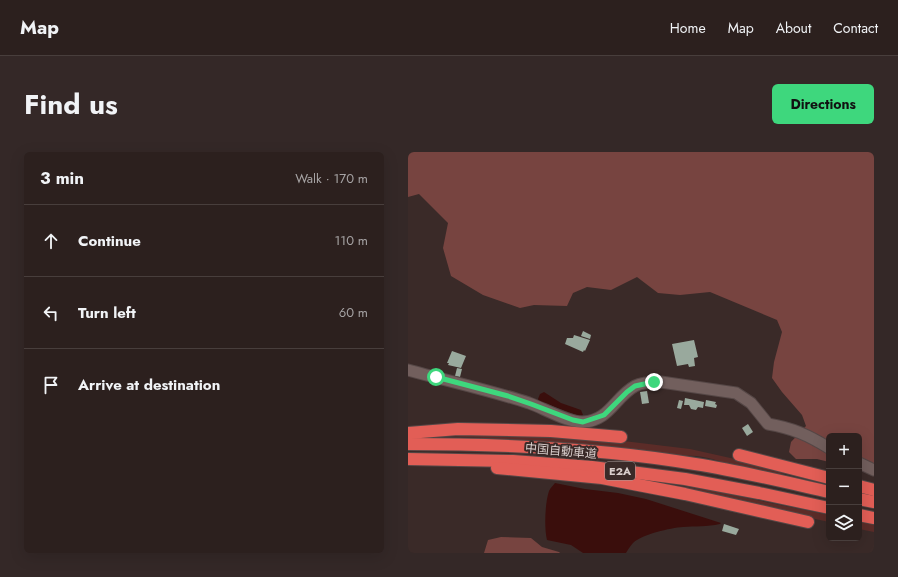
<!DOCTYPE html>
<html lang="en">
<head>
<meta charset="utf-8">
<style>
  body { margin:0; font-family:Jost,"Noto Sans JP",sans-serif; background:#342827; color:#f1f3f6 }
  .controls { position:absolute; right:12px; bottom:12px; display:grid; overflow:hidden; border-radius:6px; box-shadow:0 4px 16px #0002 }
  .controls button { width:36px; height:36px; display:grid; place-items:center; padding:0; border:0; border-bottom:1px solid #483e3c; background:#2c201e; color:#f1f3f6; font:20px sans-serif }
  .stop { position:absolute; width:12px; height:12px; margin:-9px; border:3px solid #3ed77d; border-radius:50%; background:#fff }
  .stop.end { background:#3ed77d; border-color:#fff; box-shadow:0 1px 4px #0008 }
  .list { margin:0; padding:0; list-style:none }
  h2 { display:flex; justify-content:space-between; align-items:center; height:52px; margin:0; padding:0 16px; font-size:17px }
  h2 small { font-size:13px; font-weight:400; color:#a6a3a4 }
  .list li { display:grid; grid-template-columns:26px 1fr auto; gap:12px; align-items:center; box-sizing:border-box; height:72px; padding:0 16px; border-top:1px solid #483e3c }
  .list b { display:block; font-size:15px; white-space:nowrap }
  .list em { font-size:13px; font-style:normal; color:#a6a3a4 }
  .icon { flex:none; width:22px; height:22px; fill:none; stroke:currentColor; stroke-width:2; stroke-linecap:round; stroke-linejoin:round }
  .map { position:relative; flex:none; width:466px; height:401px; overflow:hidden; border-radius:6px }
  header { display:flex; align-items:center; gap:24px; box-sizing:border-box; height:56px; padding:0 20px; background:#2c201e; border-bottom:1px solid #483e3c }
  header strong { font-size:19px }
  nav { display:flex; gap:22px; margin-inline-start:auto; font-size:14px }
  .intro { display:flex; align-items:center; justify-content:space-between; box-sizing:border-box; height:96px; padding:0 24px }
  h1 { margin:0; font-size:28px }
  .button { padding:10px 18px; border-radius:6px; background:#3ed77d; color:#111; font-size:14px; font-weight:700 }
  main { display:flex; gap:24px; padding:0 24px }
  aside { flex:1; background:#2c201e; border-radius:6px; box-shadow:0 4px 16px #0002 }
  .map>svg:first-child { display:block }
</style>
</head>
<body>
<header>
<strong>Map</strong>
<nav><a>Home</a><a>Map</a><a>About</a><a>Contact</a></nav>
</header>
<div class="intro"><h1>Find us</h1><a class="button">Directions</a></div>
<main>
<aside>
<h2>3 min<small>Walk · 170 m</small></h2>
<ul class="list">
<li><svg class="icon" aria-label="ahead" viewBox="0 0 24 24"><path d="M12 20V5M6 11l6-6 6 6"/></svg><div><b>Continue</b></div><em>110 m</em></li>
<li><svg class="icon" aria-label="left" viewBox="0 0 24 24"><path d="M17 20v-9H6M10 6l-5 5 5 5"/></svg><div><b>Turn left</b></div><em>60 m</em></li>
<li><svg class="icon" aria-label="arrive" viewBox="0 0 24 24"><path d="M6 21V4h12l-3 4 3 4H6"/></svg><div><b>Arrive at destination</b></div></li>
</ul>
</aside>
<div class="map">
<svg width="466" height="401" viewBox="0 0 466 401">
  <rect width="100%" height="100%" fill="#3a2a28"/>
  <!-- green -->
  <g fill="#5b2c28">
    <path d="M90,281L199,287L282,297L376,318L374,323C358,320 341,316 325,313C309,309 294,302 277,304C198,294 119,288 40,284V282Z"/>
    <polygon points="228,328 300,338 421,363 421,370"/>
    <polygon points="451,369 466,373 466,380 451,377"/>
  </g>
  <!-- forest -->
  <g fill="#774440">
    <polygon points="0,0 466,0 466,320 451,317 451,284 421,284 421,310 409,307 388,307 381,300 383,290 398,274 394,263 374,240 364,226 366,210 374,180 369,168 302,140 272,143 250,141 229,125 203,138 179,135 165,141 159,154 126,153 112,156 75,143 43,124 35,96 40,71 11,42 0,45"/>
    <polygon points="93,385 123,386 134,395 151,400 152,401 76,401 80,388"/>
  </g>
  <!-- water -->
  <g fill="#3a0e0c">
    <polygon points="136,240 153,251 173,258 175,263 171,264 131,249 130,247 132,242"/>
    <path d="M147,331L177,337L210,341L238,347L313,371L312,372C299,375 287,374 275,375C262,376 235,382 225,391C222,394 220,398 218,401H175L163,393L139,388C136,376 137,351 141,339C142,336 145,334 147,331Z"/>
  </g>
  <!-- building -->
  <g fill="#99a99d">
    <polygon points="175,179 183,183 182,187 173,184"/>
    <polygon points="166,183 182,188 177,199 176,198 175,200 157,192 159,186 165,186"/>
    <polygon points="286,188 290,205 286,206 287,214 281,215 280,212 269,214 264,192"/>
    <polygon points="44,199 58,204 53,216 40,213 41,211 39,211"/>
    <polygon points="49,216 54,217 52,225 47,224"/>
    <polygon points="239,239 241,251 234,252 232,240"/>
    <polygon points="277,246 296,250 295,256 290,255 288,258 283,257 281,253 276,253"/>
    <polygon points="271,248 275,249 273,257 269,256"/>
    <polygon points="298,248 308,250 307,252 309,253 308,256 297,254"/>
    <polygon points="340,272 345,280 339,284 334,276"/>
    <polygon points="316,372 331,377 328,383 314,379"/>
  </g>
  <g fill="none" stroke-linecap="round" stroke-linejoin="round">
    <!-- street casing -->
    <g stroke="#554746" stroke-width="13">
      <g id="street">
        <path d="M0,218C40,229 81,238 121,251C135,256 161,271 175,270C201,269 207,245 227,234C234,230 245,230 253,230L328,241L343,251L360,272C384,276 400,283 421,296"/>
        <polyline points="451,311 466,318"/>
      </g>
    </g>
    <!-- highway casing -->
    <g stroke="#554746" stroke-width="14">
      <g id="highway">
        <polyline points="0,281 50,277 143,279 213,285"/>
        <path d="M0,292C96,292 193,296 287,312C332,319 377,330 421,340"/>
        <polyline points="331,303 421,326"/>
        <polyline points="0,307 105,309 184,315 277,327 351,341 421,356"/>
        <polyline points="89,316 194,326 277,342 400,370"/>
        <polyline points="451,334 466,338"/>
        <polyline points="451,347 466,350"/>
        <polyline points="451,363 466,366"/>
      </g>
    </g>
    <!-- street -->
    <use href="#street" stroke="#725f5d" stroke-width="11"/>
    <!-- highway -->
    <use href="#highway" stroke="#e25e56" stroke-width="12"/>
  </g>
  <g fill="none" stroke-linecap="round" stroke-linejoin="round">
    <!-- route -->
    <polyline stroke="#3ed77d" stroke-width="5" points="28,225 100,244 123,252 165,268 175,270 196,263 219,240 227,234 246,230"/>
  </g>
  <g text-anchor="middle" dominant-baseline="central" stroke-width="4" stroke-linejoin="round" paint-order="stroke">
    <!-- shield labels -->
    <rect fill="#3a2a28" stroke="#aa9e9c" stroke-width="1" x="197" y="310" width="30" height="18" rx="3"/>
    <g font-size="11" font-weight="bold" fill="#dacfcd">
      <text x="212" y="319">E2A</text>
    </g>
    <!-- street labels -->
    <g font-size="12" fill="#dacfcd" stroke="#3a2a28">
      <text transform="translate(153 299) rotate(5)">中国自動車道</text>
    </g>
  </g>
</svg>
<div class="controls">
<button>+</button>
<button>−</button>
<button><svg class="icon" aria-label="layers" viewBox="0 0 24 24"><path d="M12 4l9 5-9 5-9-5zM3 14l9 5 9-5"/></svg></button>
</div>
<div class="stop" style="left:28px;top:225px"></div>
<div class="stop end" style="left:246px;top:230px"></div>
</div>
</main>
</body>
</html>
